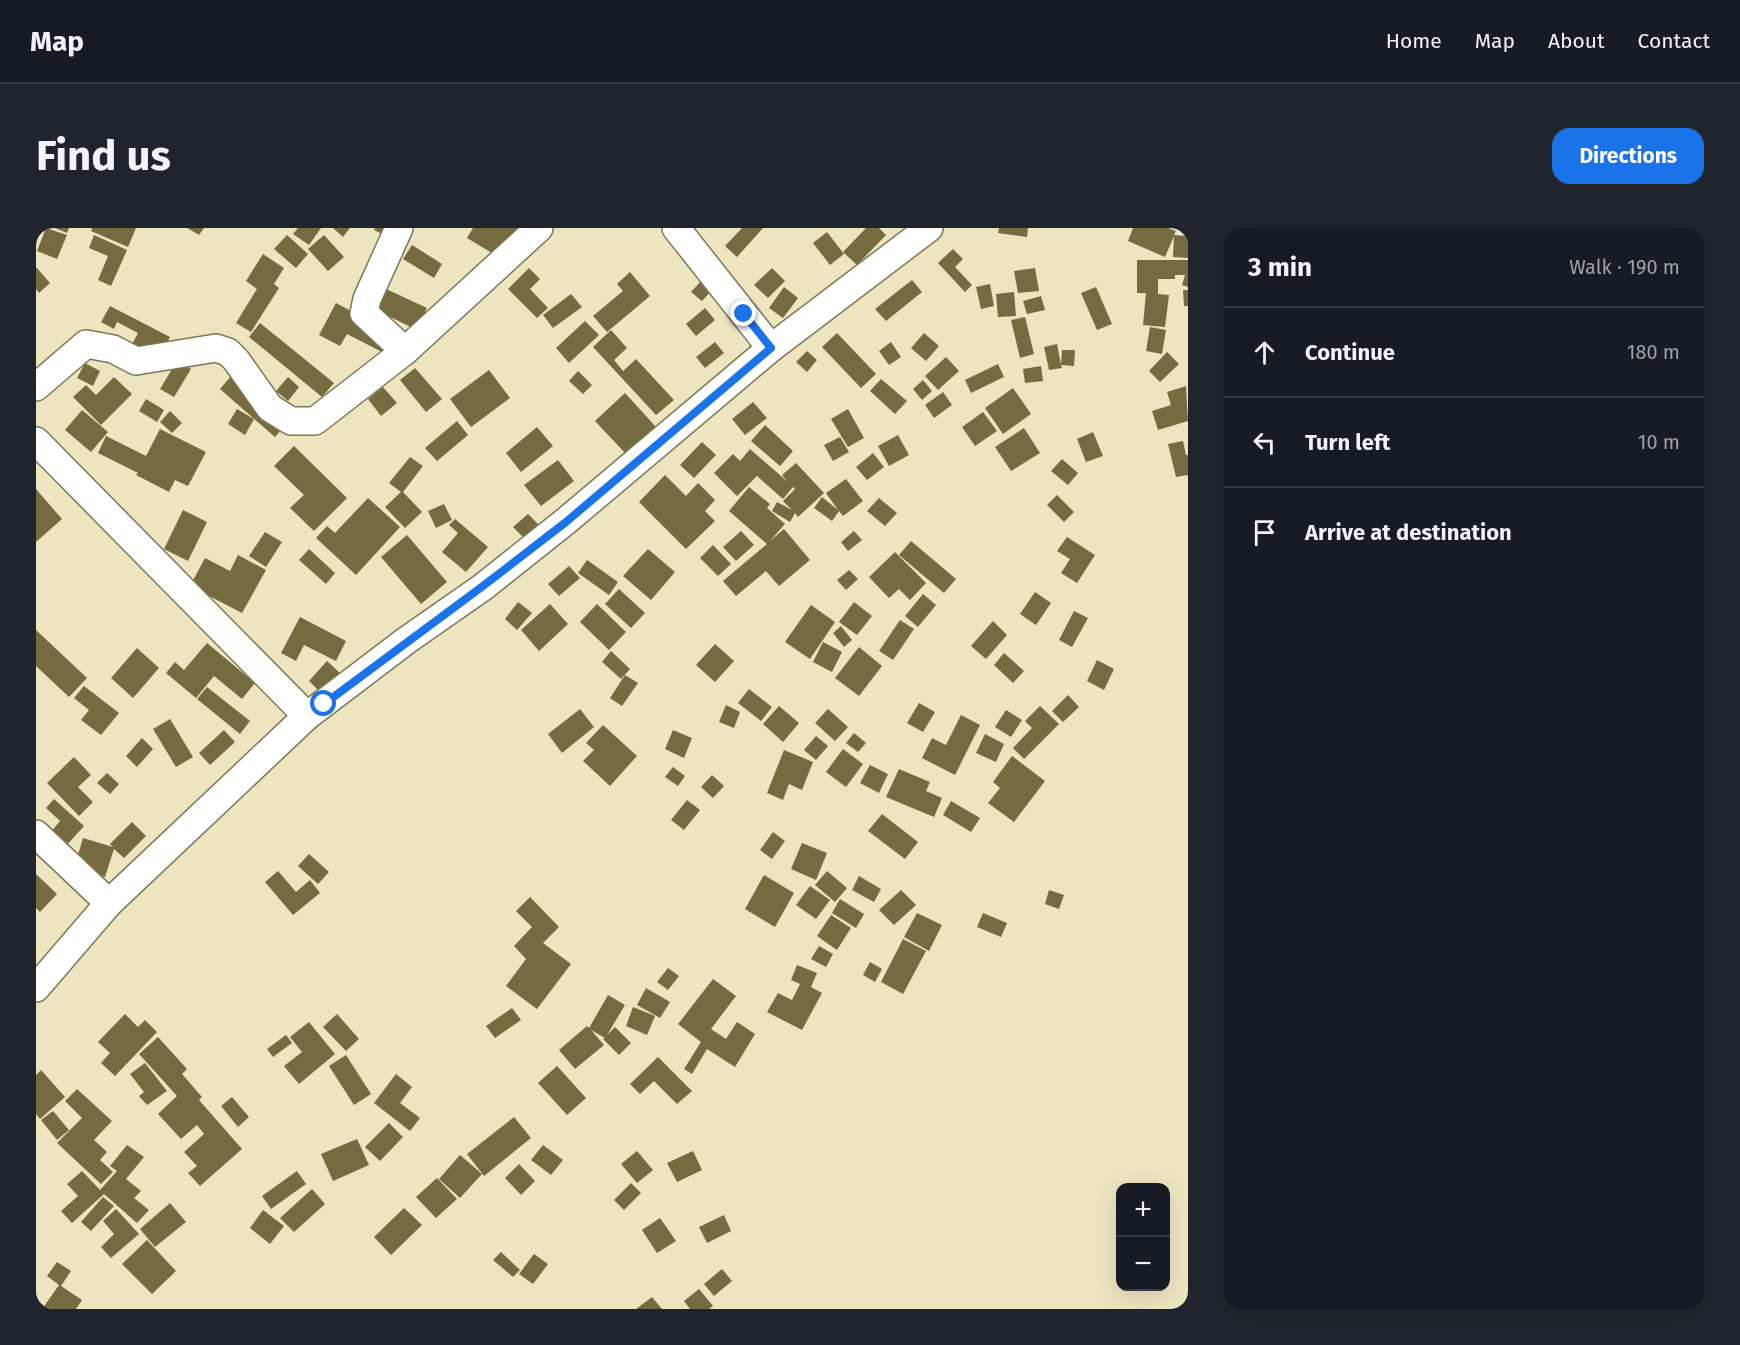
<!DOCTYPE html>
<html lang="en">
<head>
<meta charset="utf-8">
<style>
  body { margin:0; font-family:"Fira Sans",sans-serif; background:#20242c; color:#f1f3f6 }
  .controls { position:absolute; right:18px; bottom:18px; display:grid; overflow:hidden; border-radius:12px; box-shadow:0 6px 24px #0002 }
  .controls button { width:54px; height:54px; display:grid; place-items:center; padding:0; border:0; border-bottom:2px solid #363941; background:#171b24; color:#f1f3f6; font:30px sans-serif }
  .stop { position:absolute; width:18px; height:18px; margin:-14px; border:4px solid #1a73e8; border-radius:50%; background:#fff }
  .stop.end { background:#1a73e8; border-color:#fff; box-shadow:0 2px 6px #0008 }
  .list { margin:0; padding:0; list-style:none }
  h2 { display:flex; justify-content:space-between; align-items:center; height:78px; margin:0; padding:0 24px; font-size:26px }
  h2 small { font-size:20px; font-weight:400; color:#9ea1a6 }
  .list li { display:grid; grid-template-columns:39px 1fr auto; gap:18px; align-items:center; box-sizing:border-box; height:90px; padding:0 24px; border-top:2px solid #363941 }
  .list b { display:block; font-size:22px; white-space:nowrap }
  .list em { font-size:20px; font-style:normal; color:#9ea1a6 }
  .icon { flex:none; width:33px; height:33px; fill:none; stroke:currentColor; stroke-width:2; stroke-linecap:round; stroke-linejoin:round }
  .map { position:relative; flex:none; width:1152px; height:1081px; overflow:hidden; border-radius:18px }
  header { display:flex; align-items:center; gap:36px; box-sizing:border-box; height:84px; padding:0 30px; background:#171b24; border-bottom:2px solid #363941 }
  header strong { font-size:28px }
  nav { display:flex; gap:33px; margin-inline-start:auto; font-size:21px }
  .intro { display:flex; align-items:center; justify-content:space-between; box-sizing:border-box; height:144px; padding:0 36px }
  h1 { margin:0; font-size:42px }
  .button { padding:15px 27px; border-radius:18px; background:#1a73e8; color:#fff; font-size:21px; font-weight:700 }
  main { display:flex; gap:36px; padding:0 36px }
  aside { flex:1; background:#171b24; border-radius:18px; box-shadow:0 6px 24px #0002 }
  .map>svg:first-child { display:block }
</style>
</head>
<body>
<header>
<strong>Map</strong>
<nav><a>Home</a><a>Map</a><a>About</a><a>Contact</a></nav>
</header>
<div class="intro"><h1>Find us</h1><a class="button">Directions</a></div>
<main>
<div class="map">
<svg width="1152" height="1081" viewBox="0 0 1152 1081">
  <rect width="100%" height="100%" fill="#ede4c0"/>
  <!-- building -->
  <g fill="#756a40">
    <polygon points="10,0 31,7 21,31 1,23"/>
    <polygon points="19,0 33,0 31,5"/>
    <polygon points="56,0 100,0 92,19 55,3"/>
    <polygon points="151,0 168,0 163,7"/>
    <polygon points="262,0 285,0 273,17 257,6"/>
    <polygon points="297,0 314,0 307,9"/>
    <polygon points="339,0 369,0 363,14 338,2"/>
    <polygon points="437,0 484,0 466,31 431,10"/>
    <polygon points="706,0 727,0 701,29 689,18"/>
    <polygon points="830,0 843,0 850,7 821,37 807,24"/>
    <polygon points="963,0 992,0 991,9 962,5"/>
    <polygon points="1097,0 1132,0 1140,3 1138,7 1152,8 1152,30 1137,29 1138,8 1129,29 1092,13"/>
    <polygon points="791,4 808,26 794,37 777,15"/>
    <polygon points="58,7 91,22 75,58 62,52 72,28 53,20"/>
    <polygon points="251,7 272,26 260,40 238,21"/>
    <polygon points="288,7 308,29 292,43 272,21"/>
    <polygon points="376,17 406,36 398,50 367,31"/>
    <polygon points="917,21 927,31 919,39 936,57 929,64 902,35"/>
    <polygon points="227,26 248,40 238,56 243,60 215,104 200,95 221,61 210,53"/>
    <polygon points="1101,32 1152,32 1152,59 1146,57 1149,47 1139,47 1139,51 1122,51 1122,66 1133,67 1129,99 1107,97 1110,65 1101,65"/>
    <polygon points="0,39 14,55 3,65 0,61"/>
    <polygon points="493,40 504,51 494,61 512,80 501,90 472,61"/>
    <polygon points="736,40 749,53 732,70 718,57"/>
    <polygon points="999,40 1003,63 982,65 978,43"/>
    <polygon points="594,44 614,68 571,104 557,88 587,63 581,56"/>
    <polygon points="876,52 886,64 850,93 839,81"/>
    <polygon points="665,53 676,62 666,73 655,64"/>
    <polygon points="954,56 958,78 945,81 940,59"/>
    <polygon points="748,59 762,70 747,90 733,80"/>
    <polygon points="1060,59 1076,96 1061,102 1045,65"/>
    <polygon points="350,61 391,80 381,102 340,82"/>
    <polygon points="1147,62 1152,62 1152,78 1148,78"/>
    <polygon points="978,64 980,88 962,89 960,66"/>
    <polygon points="535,66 546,79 517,100 507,87"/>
    <polygon points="1005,68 1009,82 991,86 987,73"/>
    <polygon points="300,75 356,105 346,124 311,106 304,118 283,107"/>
    <polygon points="74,78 134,109 119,138 92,124 102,105 81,94 78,101 65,94"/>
    <polygon points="669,80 679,92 660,108 650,96"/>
    <polygon points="989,89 998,126 984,130 975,92"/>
    <polygon points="549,93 563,107 533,135 520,120"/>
    <polygon points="224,95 298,155 286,169 213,109"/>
    <polygon points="1114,99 1130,102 1126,126 1110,123"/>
    <polygon points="575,102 591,120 578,132 587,143 600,131 638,172 620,187 557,119"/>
    <polygon points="801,105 840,146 825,160 786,119"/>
    <polygon points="888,105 903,118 890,133 875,120"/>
    <polygon points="679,114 688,125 669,140 660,129"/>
    <polygon points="855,114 865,129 853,137 843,123"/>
    <polygon points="1021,116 1025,137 1026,122 1039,122 1038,138 1025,137 1026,140 1013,142 1008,119"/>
    <polygon points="771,123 781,132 771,144 760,134"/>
    <polygon points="1131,124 1143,136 1124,154 1113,143"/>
    <polygon points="910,129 923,143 902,162 889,148"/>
    <polygon points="141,133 155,141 138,169 124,161"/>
    <polygon points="208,133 232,154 220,168 251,195 239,209 184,161"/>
    <polygon points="49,135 64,143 57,158 41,150"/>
    <polygon points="962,136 968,149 935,165 929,152"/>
    <polygon points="1005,138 1007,153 989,155 987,141"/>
    <polygon points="379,140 406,171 390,184 364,152"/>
    <polygon points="453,142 474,170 435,199 414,171"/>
    <polygon points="542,143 556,157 547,166 533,153"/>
    <polygon points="78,149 96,166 65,197 37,169 50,157 60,167"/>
    <polygon points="252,149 263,159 252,173 240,163"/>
    <polygon points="845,151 871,173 859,186 834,163"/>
    <polygon points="887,152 896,163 886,172 877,161"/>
    <polygon points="1150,158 1152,193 1122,202 1116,183 1135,177 1131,164"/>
    <polygon points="347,159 361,175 345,188 332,171"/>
    <polygon points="977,160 995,186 967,206 949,180"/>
    <polygon points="907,164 916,177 898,190 889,177"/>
    <polygon points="589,165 620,199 590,226 559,193"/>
    <polygon points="110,171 128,182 121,194 103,183"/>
    <polygon points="717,174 731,190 709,207 696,191"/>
    <polygon points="201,181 218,191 209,207 192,196"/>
    <polygon points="812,181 828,210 812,219 795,191"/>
    <polygon points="46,182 72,204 55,224 29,202"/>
    <polygon points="134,183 146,195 136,205 124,194"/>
    <polygon points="947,184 961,203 939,218 926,199"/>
    <polygon points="421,193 432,207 401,233 389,220"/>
    <polygon points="729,197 757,223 744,238 715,213"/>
    <polygon points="501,199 517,218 485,244 470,225"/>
    <polygon points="988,200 1004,225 975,243 959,219"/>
    <polygon points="124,201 170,224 152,258 139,252 133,264 100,247 102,245 62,225 70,208 110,228"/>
    <polygon points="1057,204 1067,228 1050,234 1041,211"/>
    <polygon points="862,207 873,227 853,238 842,218"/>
    <polygon points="804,209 813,224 797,233 788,217"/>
    <polygon points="1147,213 1150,227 1152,227 1152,247 1140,249 1132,216"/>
    <polygon points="666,214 680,227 658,250 644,237"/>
    <polygon points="258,218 311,270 278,303 254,280 268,267 238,238"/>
    <polygon points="714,221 752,254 746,247 760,235 788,265 762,289 759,285 754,294 736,283 741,274 756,282 747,273 759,261 757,259 747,271 721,248 701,268 678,245 697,226 704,233"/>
    <polygon points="837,225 848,239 831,252 820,239"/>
    <polygon points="374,229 387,238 367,264 386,284 369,300 349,279 365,264 353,255"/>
    <polygon points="1026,231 1042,245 1032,257 1015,243"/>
    <polygon points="522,232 538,253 505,278 488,257"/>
    <polygon points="629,247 650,268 662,255 679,272 669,283 679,293 650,321 603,274"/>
    <polygon points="810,251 827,273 807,288 803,283 796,293 778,280 786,269 802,282 790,265"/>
    <polygon points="713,259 734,276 731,280 749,296 734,313 748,301 774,332 743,358 730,343 700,368 687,353 731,316 693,283"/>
    <polygon points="0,261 26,291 0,314"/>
    <polygon points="1021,267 1038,284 1028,294 1011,277"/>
    <polygon points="332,270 364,299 320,347 280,310 291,298 299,305"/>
    <polygon points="843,270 861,285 849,298 831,283"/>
    <polygon points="408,276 416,292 400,300 392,283"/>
    <polygon points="147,282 171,294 152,333 128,321"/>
    <polygon points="492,286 502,296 488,310 477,299"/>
    <polygon points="419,291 452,319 430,344 406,324 422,305 413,297"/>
    <polygon points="705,303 718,317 700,333 687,319"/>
    <polygon points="818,303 826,312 812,323 805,314"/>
    <polygon points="229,304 246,314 230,339 213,328"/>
    <polygon points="371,307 411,354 385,376 345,329"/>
    <polygon points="1031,309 1059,327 1041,355 1025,345 1034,331 1021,323"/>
    <polygon points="875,313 920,351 908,365 863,327"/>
    <polygon points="677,317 695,336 682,348 664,330"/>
    <polygon points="273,321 299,345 290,356 263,332"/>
    <polygon points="612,321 639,344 615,372 587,348"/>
    <polygon points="859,324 890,355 874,372 863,361 853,370 833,349"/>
    <polygon points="202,327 230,342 206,385 154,358 169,330 194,343"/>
    <polygon points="551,332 582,354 573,367 542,345"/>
    <polygon points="533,338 544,350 523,368 512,356"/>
    <polygon points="813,342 822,351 810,362 801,352"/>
    <polygon points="583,361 609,385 595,400 569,376"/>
    <polygon points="999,364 1015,375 1000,397 984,386"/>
    <polygon points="887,366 900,377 882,399 869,388"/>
    <polygon points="482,374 496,385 481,402 469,391"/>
    <polygon points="818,374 836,388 821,407 803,394"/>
    <polygon points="514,376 532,396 503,423 485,402"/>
    <polygon points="561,376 590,404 573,422 544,394"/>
    <polygon points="775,377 799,394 774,431 749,414"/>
    <polygon points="1038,383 1052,390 1036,419 1023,412"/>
    <polygon points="264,389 310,413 300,433 268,417 260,433 245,425"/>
    <polygon points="864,392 878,401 857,432 843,423"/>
    <polygon points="957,393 971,407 950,431 935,418"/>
    <polygon points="805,398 816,412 808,419 797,405"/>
    <polygon points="0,402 51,450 33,469 0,438"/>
    <polygon points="787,414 806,424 796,444 777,434"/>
    <polygon points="171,415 219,455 206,471 178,448 160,470 130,445 139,434 148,442"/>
    <polygon points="679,416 698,433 679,454 660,437"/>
    <polygon points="823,419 846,438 823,468 799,450"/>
    <polygon points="101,420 123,440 97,470 75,450"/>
    <polygon points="575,423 594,441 585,451 566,434"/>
    <polygon points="968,425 988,443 977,455 958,437"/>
    <polygon points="1061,432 1078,441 1068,462 1051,453"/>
    <polygon points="291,433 305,446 286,466 273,453"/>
    <polygon points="589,447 602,455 586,478 574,470"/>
    <polygon points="48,458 83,485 65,507 45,492 53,482 38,470"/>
    <polygon points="171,459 214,493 204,506 161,471"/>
    <polygon points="713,461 736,479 725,493 702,475"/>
    <polygon points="1032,467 1043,479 1027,494 1016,483"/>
    <polygon points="883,475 899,484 887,504 871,495"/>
    <polygon points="690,477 704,484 698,500 683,494"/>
    <polygon points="743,478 763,495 747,514 727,496"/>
    <polygon points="1004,478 1023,496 988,531 977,520 996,500 989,493"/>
    <polygon points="544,481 558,499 526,525 512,506"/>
    <polygon points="792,481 812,499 799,513 779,495"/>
    <polygon points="970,482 986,492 975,509 959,499"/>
    <polygon points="925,487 944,497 919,547 886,530 896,510 910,517"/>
    <polygon points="134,491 157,529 140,539 117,501"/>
    <polygon points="567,497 601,528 574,558 547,533 558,522 550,515"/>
    <polygon points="188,502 199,514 174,537 163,525"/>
    <polygon points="637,502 656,510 648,530 629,521"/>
    <polygon points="818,505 830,515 822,524 810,515"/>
    <polygon points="949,506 968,516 960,534 940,525"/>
    <polygon points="780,508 792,518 780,532 768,522"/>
    <polygon points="106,510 117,521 101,539 90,528"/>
    <polygon points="807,521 827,536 810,559 790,544"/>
    <polygon points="748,522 777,534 766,562 753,556 747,572 731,565"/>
    <polygon points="976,528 1009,553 978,594 952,575 964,560 957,554"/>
    <polygon points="38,529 55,547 42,559 57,574 43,588 11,555"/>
    <polygon points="834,537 852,546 843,565 824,555"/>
    <polygon points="637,539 649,548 642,558 629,549"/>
    <polygon points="863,541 894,554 890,563 906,570 898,589 850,569"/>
    <polygon points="71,545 83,556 74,566 61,555"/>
    <polygon points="676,547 688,558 677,570 665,559"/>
    <polygon points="18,571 48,598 29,619 14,605 24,593 10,580"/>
    <polygon points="651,572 664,582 648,602 635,592"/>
    <polygon points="915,573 944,590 935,604 907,587"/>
    <polygon points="846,586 882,614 869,631 832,603"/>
    <polygon points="96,594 110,608 88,630 78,621 69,649 38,640 47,610 77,619 74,616"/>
    <polygon points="737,604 749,613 736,631 724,622"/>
    <polygon points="766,615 791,625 780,652 755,641"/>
    <polygon points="273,626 293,644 282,656 262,638"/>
    <polygon points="242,643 260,664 274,652 284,665 257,687 229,654"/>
    <polygon points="791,643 811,660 799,674 779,657"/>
    <polygon points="0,646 21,666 4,684 0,680"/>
    <polygon points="728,647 758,665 739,699 709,681"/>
    <polygon points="823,648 845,661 838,674 816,662"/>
    <polygon points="774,658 794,672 780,691 760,677"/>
    <polygon points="865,662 880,677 858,697 843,682"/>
    <polygon points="1013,662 1028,667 1023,681 1009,676"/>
    <polygon points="494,669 523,699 507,715 535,736 501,781 470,758 490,731 478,718 496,699 480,683"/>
    <polygon points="804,671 828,686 820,700 796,685"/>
    <polygon points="881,685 906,697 893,723 868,709"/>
    <polygon points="947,685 971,695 965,709 941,699"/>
    <polygon points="795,687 815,700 801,722 781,708"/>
    <polygon points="867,711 890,723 867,766 845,754"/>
    <polygon points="783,718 797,726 790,739 775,731"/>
    <polygon points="834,734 846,741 839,754 827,747"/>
    <polygon points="761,737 781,745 775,759 786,765 766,802 731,784 742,765 756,772 764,756 755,752"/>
    <polygon points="632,740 643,748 632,762 621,754"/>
    <polygon points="677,751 700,768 675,801 690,811 701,794 719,806 699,839 671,821 656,846 648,841 665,814 642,796"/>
    <polygon points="610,760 634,774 624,790 601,777"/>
    <polygon points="572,767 589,777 571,807 579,799 595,815 583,827 567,811 569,810 555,802 568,817 539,841 523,822 551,798 553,800"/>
    <polygon points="597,779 619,788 611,807 590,798"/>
    <polygon points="476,780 485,792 459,810 450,798"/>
    <polygon points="89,786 102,799 109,792 121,804 79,848 65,835 74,825 62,814"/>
    <polygon points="301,786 323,811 310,823 287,799"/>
    <polygon points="273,794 299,826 263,856 248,838 266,824 254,809"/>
    <polygon points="250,807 256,815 237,829 231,821"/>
    <polygon points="122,809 151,841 146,846 166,869 163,872 206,921 164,958 152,945 161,938 148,924 168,906 161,897 145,911 122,886 141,868 103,826"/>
    <polygon points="310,827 335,866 318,877 293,838"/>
    <polygon points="622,829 656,863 641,876 618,853 604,866 594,856"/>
    <polygon points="109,835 131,863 111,877 103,868 108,864 94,846"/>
    <polygon points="521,838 550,870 531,887 502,855"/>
    <polygon points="5,842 29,869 4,891 0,886 0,847"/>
    <polygon points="360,846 376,859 364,875 384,890 374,903 338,875"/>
    <polygon points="41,861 76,893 58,912 71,924 64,932 77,944 65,956 21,915 46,890 29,873"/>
    <polygon points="196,869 213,889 202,899 185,878"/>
    <polygon points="17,883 33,902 21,912 5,892"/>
    <polygon points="478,889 495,910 448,948 431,926"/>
    <polygon points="353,895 367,909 344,933 329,919"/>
    <polygon points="321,911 333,937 297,953 285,926"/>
    <polygon points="91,917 108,929 90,951 105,963 98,970 113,982 101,995 68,966 36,995 25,983 42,968 31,956 46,943 64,962 81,943 74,938"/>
    <polygon points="507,917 527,932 515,947 495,932"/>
    <polygon points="601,923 617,942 601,955 585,936"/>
    <polygon points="657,923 666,942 641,954 631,935"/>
    <polygon points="424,927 446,946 424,970 403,951"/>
    <polygon points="483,936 499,953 485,967 469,950"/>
    <polygon points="261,943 270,956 235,981 226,968"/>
    <polygon points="401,950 421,971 400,990 380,969"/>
    <polygon points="595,955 605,965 588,982 578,972"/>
    <polygon points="276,961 289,976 258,1004 244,990"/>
    <polygon points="67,969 78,978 55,1003 45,994"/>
    <polygon points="134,975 150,994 119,1019 104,1001"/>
    <polygon points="368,980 386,997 355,1027 338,1009"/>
    <polygon points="80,981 103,1006 75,1030 65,1019 78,1006 67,993"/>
    <polygon points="227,982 248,998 234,1016 214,1000"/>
    <polygon points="688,987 695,1003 671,1015 663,999"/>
    <polygon points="624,990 640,1013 621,1025 606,1002"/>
    <polygon points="111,1012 140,1043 116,1066 86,1036"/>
    <polygon points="465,1024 484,1042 477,1049 457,1032"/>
    <polygon points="498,1026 512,1036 497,1056 483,1046"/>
    <polygon points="21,1034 35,1043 25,1058 46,1072 40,1081 6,1081 23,1057 11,1048"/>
    <polygon points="686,1041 696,1053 678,1068 668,1056"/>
    <polygon points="663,1061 677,1078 673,1081 654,1081 648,1073"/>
    <polygon points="616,1069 626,1081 600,1081"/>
  </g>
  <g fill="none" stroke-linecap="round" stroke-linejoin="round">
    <!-- minor casing -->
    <g stroke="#7e7655" stroke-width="30">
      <g id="minor">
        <polyline points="363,0 331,71 328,85 369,123"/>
        <polyline points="640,0 735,120"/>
        <polyline points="0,159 50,116 77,121 100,133 180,120 192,124 200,132 234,180 255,193 279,193 369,123 503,0"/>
        <polyline points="0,213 271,488"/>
        <polyline points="0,606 73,675"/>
        <polyline points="0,760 73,675 271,488 371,412 447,359 530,293 735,120 893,0"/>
      </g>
    </g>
    <!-- minor -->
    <use href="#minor" stroke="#fff" stroke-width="27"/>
  </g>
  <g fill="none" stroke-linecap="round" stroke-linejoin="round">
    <!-- route -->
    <polyline stroke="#1a73e8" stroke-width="8" points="288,476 447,358 530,294 735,120 708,86"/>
  </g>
</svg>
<div class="controls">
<button>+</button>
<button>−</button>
</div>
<div class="stop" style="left:288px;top:476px"></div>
<div class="stop end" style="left:708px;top:86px"></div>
</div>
<aside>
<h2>3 min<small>Walk · 190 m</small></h2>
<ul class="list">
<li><svg class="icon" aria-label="ahead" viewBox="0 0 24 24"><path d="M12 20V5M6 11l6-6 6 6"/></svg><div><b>Continue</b></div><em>180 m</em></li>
<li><svg class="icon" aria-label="left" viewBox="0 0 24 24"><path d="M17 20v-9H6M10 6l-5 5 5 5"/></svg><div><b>Turn left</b></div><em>10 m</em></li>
<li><svg class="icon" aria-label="arrive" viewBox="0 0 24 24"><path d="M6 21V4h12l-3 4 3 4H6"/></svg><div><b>Arrive at destination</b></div></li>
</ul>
</aside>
</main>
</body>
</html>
